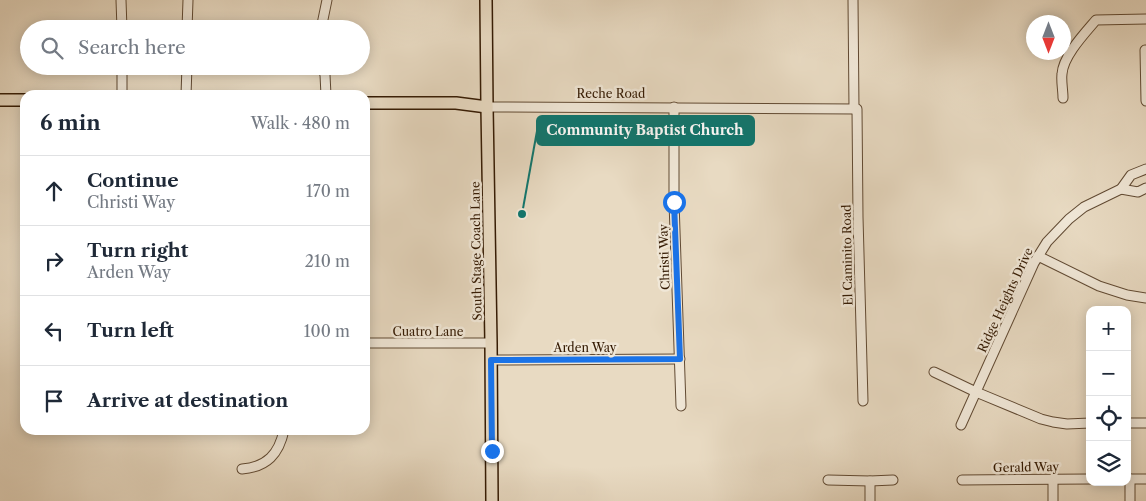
<!DOCTYPE html>
<html lang="en">
<head>
<meta charset="utf-8">
<style>
  body { margin:0; font-family:"Libre Caslon Text",serif; background:#f6f6f7; color:#1f2937 }
  .controls { position:absolute; right:15px; bottom:15px; display:grid; overflow:hidden; border-radius:10px; box-shadow:0 2px 12px #0003 }
  .controls button { width:45px; height:45px; display:grid; place-items:center; padding:0; border:0; border-bottom:1px solid #e0e1e3; background:#fff; color:#1f2937; font:25px sans-serif }
  .compass { position:absolute; left:1026px; top:15px; width:45px; height:45px; border-radius:50%; background:#fff; box-shadow:0 2px 12px #0003; rotate:180deg }
  .stop { position:absolute; width:15px; height:15px; margin:-11px; border:4px solid #1a73e8; border-radius:50%; background:#fff }
  .stop.end { background:#1a73e8; border-color:#fff; box-shadow:0 1px 5px #0008 }
  .list { margin:0; padding:0; list-style:none }
  h2 { display:flex; justify-content:space-between; align-items:center; height:65px; margin:0; padding:0 20px; font-size:21px }
  h2 small { font-size:16px; font-weight:400; color:#747a83 }
  .list li { display:grid; grid-template-columns:32px 1fr auto; gap:15px; align-items:center; box-sizing:border-box; height:70px; padding:0 20px; border-top:1px solid #e0e1e3 }
  .list b { display:block; font-size:19px; white-space:nowrap }
  .list p { margin:0; font-size:16px; white-space:nowrap; color:#747a83 }
  .list em { font-size:16px; font-style:normal; color:#747a83 }
  .icon { flex:none; width:28px; height:28px; fill:none; stroke:currentColor; stroke-width:2; stroke-linecap:round; stroke-linejoin:round }
  .map { position:relative; flex:none; width:1146px; height:501px; overflow:hidden }
  .search { position:absolute; background:#fff; box-shadow:0 2px 12px #0003; left:20px; top:20px; width:350px; height:55px; display:flex; align-items:center; gap:12px; box-sizing:border-box; padding:0 18px; border-radius:28px; color:#747a83; font-size:19px }
  .panel { position:absolute; background:#fff; box-shadow:0 2px 12px #0003; left:20px; top:90px; width:350px; height:345px; border-radius:15px }
  .map>svg:first-child { display:block }
</style>
</head>
<body>
<div class="map">
<svg width="1146" height="501" viewBox="0 0 1146 501">
  <rect width="100%" height="100%" fill="#e8dac2"/>
  <filter id="stains"><feTurbulence type="fractalNoise" baseFrequency=".004" numOctaves="4"/><feColorMatrix values="0 0 0 0 .2 0 0 0 0 .09 0 0 0 0 .02 0 0 0 .5 -.17"/></filter>
  <radialGradient id="worn" r=".72"><stop offset=".6" stop-color="#630" stop-opacity="0"/><stop offset="1" stop-color="#630" stop-opacity=".3"/></radialGradient>
  <g fill="none" stroke-linecap="round" stroke-linejoin="round">
    <!-- minor casing -->
    <g stroke="#614a33" stroke-width="11">
      <g id="minor">
        <polyline points="121,0 122,29"/>
        <polyline points="853,0 854,109"/>
        <polyline points="187,29 188,0"/>
        <polyline points="321,29 327,0"/>
        <polyline points="1145,50 1146,101"/>
        <polyline points="122,66 122,95"/>
        <polyline points="322,66 325,75 326,95"/>
        <polyline points="186,95 187,66"/>
        <path d="M1063,98C1063,90 1061,81 1062,74C1063,56 1085,33 1096,20L1146,19"/>
        <polyline points="487,107 857,109 858,217 863,401"/>
        <polyline points="674,107 674,202 681,406"/>
        <polyline points="1121,189 1138,192 1146,188"/>
        <polyline points="1038,256 1099,286 1127,295 1146,298"/>
        <polyline points="365,343 491,343"/>
        <polyline points="491,360 680,359"/>
        <polyline points="934,372 976,392 1041,419 1053,422 1067,424 1090,423"/>
        <polyline points="1127,423 1146,423"/>
        <polyline points="961,425 1034,263 1047,242 1069,219 1084,207 1121,189 1131,175 1146,169"/>
        <path d="M242,469C267,467 279,454 284,430"/>
        <polyline points="1053,479 1053,501"/>
        <polyline points="1127,479 1146,479"/>
        <polyline points="1130,479 1130,501"/>
        <polyline points="828,480 870,481 893,480"/>
        <polyline points="962,480 1090,479"/>
        <polyline points="870,501 870,481"/>
      </g>
    </g>
    <!-- major casing -->
    <g stroke="#341a03" stroke-width="14">
      <g id="major">
        <polyline points="486,0 487,107 491,343 492,501"/>
        <polyline points="0,100 25,100"/>
        <polyline points="365,103 456,103 487,107"/>
      </g>
    </g>
    <!-- minor -->
    <use href="#minor" stroke="#f0e7d7" stroke-width="9"/>
    <!-- major -->
    <use href="#major" stroke="#e8dac2" stroke-width="11"/>
  </g>
  <g fill="none" stroke-linecap="round" stroke-linejoin="round">
    <!-- route -->
    <polyline stroke="#1a73e8" stroke-width="6" points="492,451 491,360 680,359 674,202"/>
  </g>
  <g text-anchor="middle" dominant-baseline="central" stroke-width="5" stroke-linejoin="round" paint-order="stroke">
    <!-- street labels -->
    <g font-size="12" fill="#341a03" stroke="#f0e7d7">
      <text x="611" y="93">Reche Road</text>
      <text transform="translate(476 251) rotate(-91)">South Stage Coach Lane</text>
      <text transform="translate(847 255) rotate(-91)">El Caminito Road</text>
      <text transform="translate(664 257) rotate(-92)">Christi Way</text>
      <text transform="translate(1005 300) rotate(-65)">Ridge Heights Drive</text>
      <text x="428" y="331">Cuatro Lane</text>
      <text x="585" y="347">Arden Way</text>
      <text transform="translate(1026 467) rotate(-1)">Gerald Way</text>
    </g>
  </g>
  <!-- callouts -->
  <path fill="none" stroke="#0f766e" stroke-width="2" d="M522 214L537 131"/>
  <circle fill="#0f766e" stroke="#f0e7d7" stroke-width="2" cx="522" cy="214" r="5"/>
  <rect fill="#0f766e" stroke="#0f766e" stroke-width="2" x="537" y="116" width="217" height="29" rx="5"/>
  <g font-size="14" text-anchor="middle" font-weight="bold" fill="#fff">
    <text x="645" y="135">Community Baptist Church</text>
  </g>
  <rect width="100%" height="100%" filter="url(#stains)"/>
  <rect width="100%" height="100%" fill="url(#worn)"/>
</svg>
<div class="controls">
<button>+</button>
<button>−</button>
<button><svg class="icon" aria-label="locate" viewBox="0 0 24 24"><circle cx="12" cy="12" r="6"/><path d="M12 2v4M12 18v4M2 12h4M18 12h4"/></svg></button>
<button><svg class="icon" aria-label="layers" viewBox="0 0 24 24"><path d="M12 4l9 5-9 5-9-5zM3 14l9 5 9-5"/></svg></button>
</div>
<svg class="compass" viewBox="-18 -18 36 36"><path d="M0-13l5 13h-10z" fill="#e53935"/><path d="M0 13l5-13h-10z" fill="#747a83"/></svg>
<div class="stop" style="left:674px;top:202px"></div>
<div class="stop end" style="left:492px;top:451px"></div>
<div class="search"><svg class="icon" aria-label="search" viewBox="0 0 24 24"><circle cx="10" cy="10" r="6"/><path d="M15 15l6 6"/></svg>Search here</div>
<section class="panel">
<h2>6 min<small>Walk · 480 m</small></h2>
<ul class="list">
<li><svg class="icon" aria-label="ahead" viewBox="0 0 24 24"><path d="M12 20V5M6 11l6-6 6 6"/></svg><div><b>Continue</b><p>Christi Way</p></div><em>170 m</em></li>
<li><svg class="icon" aria-label="right" viewBox="0 0 24 24"><path d="M7 20v-9h11M14 6l5 5-5 5"/></svg><div><b>Turn right</b><p>Arden Way</p></div><em>210 m</em></li>
<li><svg class="icon" aria-label="left" viewBox="0 0 24 24"><path d="M17 20v-9H6M10 6l-5 5 5 5"/></svg><div><b>Turn left</b></div><em>100 m</em></li>
<li><svg class="icon" aria-label="arrive" viewBox="0 0 24 24"><path d="M6 21V4h12l-3 4 3 4H6"/></svg><div><b>Arrive at destination</b></div></li>
</ul>
</section>
</div>
</body>
</html>
